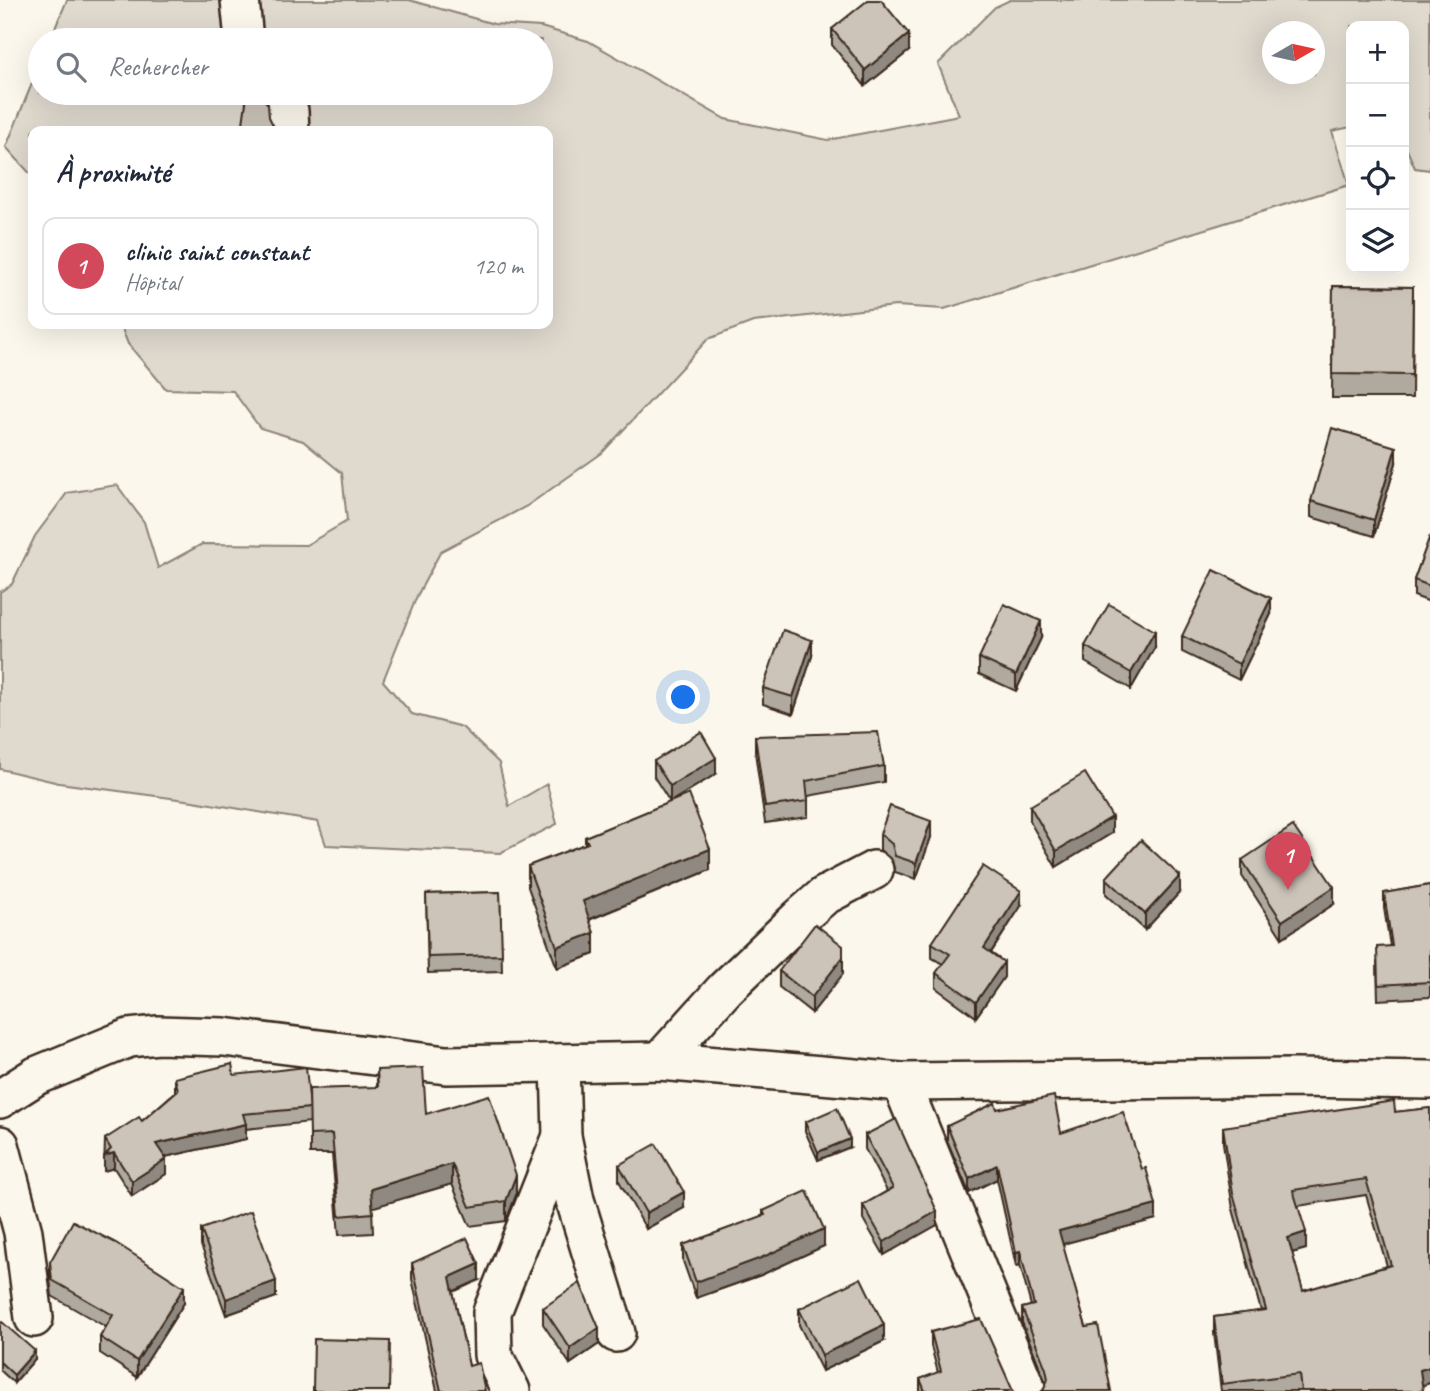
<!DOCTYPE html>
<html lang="fr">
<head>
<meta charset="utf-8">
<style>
  body { margin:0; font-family:Caveat,sans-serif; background:#f2f2f3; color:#1f2937 }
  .controls { position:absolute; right:21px; top:21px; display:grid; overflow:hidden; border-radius:14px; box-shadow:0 7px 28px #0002 }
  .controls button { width:63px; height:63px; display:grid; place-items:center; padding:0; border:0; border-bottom:2px solid #e0e1e3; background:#fff; color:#1f2937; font:35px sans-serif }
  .compass { position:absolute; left:1262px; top:21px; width:63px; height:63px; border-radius:50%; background:#fff; box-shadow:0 7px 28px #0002; rotate:81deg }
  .you { position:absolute; left:684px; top:698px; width:24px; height:24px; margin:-18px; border:5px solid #fff; border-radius:50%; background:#1a73e8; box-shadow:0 0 0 10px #1a73e833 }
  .badge { display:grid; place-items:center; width:46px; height:46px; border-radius:50%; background:#d1495b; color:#fff; font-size:23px; font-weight:700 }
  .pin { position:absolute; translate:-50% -58px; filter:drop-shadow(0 2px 4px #0008) }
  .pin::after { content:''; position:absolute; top:37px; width:24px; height:21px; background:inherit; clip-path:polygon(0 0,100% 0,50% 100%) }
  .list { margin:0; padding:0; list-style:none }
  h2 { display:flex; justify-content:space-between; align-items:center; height:91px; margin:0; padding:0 28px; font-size:30px }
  h2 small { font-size:23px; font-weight:400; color:#747a83 }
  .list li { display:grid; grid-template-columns:46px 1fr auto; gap:21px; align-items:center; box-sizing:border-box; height:98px; margin:0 14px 14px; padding:0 14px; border:2px solid #e0e1e3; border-radius:14px }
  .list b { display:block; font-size:26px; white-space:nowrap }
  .list p { margin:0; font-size:23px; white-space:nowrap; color:#747a83 }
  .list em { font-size:23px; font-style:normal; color:#747a83 }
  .icon { flex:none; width:38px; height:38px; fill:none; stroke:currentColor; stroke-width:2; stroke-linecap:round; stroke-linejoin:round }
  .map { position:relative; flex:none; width:1430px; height:1391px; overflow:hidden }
  .search { position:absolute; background:#fff; box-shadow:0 7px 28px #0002; left:28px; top:28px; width:525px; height:77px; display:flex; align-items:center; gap:18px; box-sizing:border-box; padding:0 24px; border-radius:38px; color:#747a83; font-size:26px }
  .panel { position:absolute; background:#fff; box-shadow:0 7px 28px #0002; left:28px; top:126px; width:525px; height:203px; border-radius:14px }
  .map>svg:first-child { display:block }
</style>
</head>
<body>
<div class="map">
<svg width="1430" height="1391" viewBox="0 0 1430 1391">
  <rect width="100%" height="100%" fill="#fbf7ec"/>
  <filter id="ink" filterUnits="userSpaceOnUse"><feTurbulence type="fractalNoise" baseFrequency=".0143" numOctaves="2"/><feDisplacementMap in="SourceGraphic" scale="14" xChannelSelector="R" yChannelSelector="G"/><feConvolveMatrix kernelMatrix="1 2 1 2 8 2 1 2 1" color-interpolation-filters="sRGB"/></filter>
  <g filter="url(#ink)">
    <!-- green -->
    <path fill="#dfd9ce" stroke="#8d8276" stroke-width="2" fill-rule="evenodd" d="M67,0H409L494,24L541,27L588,41L725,119L828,140L959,115L938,64L995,7L1010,0H1430V170L1415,168L1404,143V26H1351V127L1332,131L1349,185L944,309L896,306L753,322L708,339L602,453L527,506L441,551L417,596L383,681L412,714L462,727L499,763L509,806L547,784L557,824L500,853L326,845L318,822L193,801L59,783L0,769V592L12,584L35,536L67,493L117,485L144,522L158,568L202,544L306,545L347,521L342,473L303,441L260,428L233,391L166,389L128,344L120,324H548V131H33V177L6,147L40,64V93H541V40H50ZM1272,32H1314V74H1272Z"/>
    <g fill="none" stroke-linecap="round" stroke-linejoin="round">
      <!-- minor casing -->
      <g stroke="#3b2a1e" stroke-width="42">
        <g id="minor">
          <polyline points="240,0 244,40"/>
          <polyline points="272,93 289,111 290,131"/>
          <polyline points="660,1061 725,989 799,918 824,896 874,870"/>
          <polyline points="560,1063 562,1136 575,1200 616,1333"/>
          <polyline points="901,1082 1027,1391"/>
          <polyline points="0,1099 36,1076 129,1038 158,1035 224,1037 446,1065 660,1061 901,1082 1295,1078 1430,1080"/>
          <polyline points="0,1145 23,1232 34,1318"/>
          <polyline points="511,1391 493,1355 492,1312 562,1136"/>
        </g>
      </g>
      <!-- minor -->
      <use href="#minor" stroke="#fbf7ec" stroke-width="37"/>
    </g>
    <!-- wall -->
    <g fill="#afa99f" stroke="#3b2a1e" stroke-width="2" fill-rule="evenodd">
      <polygon points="832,29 909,51 865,86 832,45"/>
      <polygon points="1333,286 1413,287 1412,398 1332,398"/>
      <polygon points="1396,463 1374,536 1311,517 1311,501"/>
      <polygon points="1430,536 1430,602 1414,596 1414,580"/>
      <polygon points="1271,614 1239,680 1182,652 1182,636"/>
      <polygon points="1041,638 1016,691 979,674 979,658"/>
      <polygon points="1085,646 1155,647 1131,689 1085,662"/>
      <polygon points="812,656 793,714 763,704 763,688"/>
      <polygon points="755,736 884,766 884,782 808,796 808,817 765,823 755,752"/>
      <polygon points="654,761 716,774 670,802 710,870 589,920 594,954 557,968 528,887 528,866 585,844 585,837 670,802 654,777"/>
      <polygon points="1030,806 1112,833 1056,867 1030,822"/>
      <polygon points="880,834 931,837 916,879 895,872 892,860 880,850"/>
      <polygon points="1242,860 1334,904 1282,938 1242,876"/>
      <polygon points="1106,878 1180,892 1145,930 1106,894"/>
      <polygon points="1430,885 1430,997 1378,1000 1377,962 1390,946 1384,908 1384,893"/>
      <polygon points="500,892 502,971 428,973 426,894"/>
      <polygon points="1021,906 991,953 1004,977 976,1017 936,988 936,973 943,964 932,958 932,943"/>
      <polygon points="779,971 843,974 812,1013 779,987"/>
      <polygon points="377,1070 516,1195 506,1221 470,1226 452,1184 372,1207 373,1233 339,1235 332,1154 310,1154 310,1122 246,1129 246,1139 165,1157 166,1174 132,1196 114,1168 104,1171 105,1139 142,1121 175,1092 175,1078 234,1075 309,1104 377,1087"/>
      <path d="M1430,1108V1383L1422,1385L1423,1391H1221L1214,1333V1317L1261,1311L1233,1209L1223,1143V1127L1395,1112ZM1366,1195L1387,1266L1303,1291L1292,1253L1306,1249L1298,1206Z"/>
      <polygon points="997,1109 1061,1133 1156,1219 1062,1244 1086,1327 1044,1389 1046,1383 1022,1322 1022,1308 1031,1306 1020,1265 1016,1266 997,1179 969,1193 947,1140 947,1126"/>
      <polygon points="805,1122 850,1147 818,1160 805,1131"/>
      <polygon points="865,1135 937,1225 884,1255 863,1219 863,1205 887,1191 865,1149"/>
      <polygon points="619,1165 684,1208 646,1229 619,1181"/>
      <polygon points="763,1211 824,1246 761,1275 696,1298 683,1261 683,1245 763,1216"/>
      <polygon points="201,1229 276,1297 226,1315 201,1245"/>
      <polygon points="50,1262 184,1303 137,1377 100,1353 100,1337 106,1327 52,1296 50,1279"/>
      <polygon points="412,1263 479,1280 453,1292 469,1366 485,1391 437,1391 412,1279"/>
      <polygon points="543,1308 599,1344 570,1364 543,1324"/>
      <polygon points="799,1309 884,1341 822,1371 799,1325"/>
      <polygon points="0,1324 35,1359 14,1383 0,1370"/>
      <polygon points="931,1332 1013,1391 920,1391 920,1379 938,1373 931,1346"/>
    </g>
    <!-- shaded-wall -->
    <g fill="#8f8982" stroke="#3b2a1e" stroke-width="2">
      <polygon points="909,34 909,51 865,86 865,70"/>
      <polygon points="1396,447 1396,463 1374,536 1374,520"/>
      <polygon points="1271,598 1271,614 1239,680 1239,664"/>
      <polygon points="1041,621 1041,638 1016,691 1016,675"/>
      <polygon points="1155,631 1155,647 1131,689 1131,673"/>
      <polygon points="812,640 812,656 793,714 793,697"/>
      <polygon points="716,758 716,774 670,802 670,786"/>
      <polygon points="1112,817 1112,833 1056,867 1056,851"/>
      <polygon points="931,821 931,837 916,879 916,863"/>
      <polygon points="710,849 710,870 583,922 583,901"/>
      <polygon points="1180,876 1180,892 1145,930 1145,914"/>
      <polygon points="1334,887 1334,904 1282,938 1282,921"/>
      <polygon points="1021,891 1021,906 984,963 984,948"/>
      <polygon points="594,933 594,954 557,968 557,947"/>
      <polygon points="843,957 843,974 812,1013 812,997"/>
      <polygon points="1004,962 1004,977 976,1017 976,1002"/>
      <polygon points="246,1124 246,1139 156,1159 156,1144"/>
      <polygon points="850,1139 850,1147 818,1160 818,1152"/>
      <polygon points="114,1153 114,1168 104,1171 104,1156"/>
      <polygon points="166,1159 166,1174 132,1196 132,1181"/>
      <polygon points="452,1164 452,1184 371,1208 371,1189"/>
      <polygon points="997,1165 997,1179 969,1193 969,1179"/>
      <polygon points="516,1175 516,1195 506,1221 506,1201"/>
      <polygon points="684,1192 684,1208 646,1229 646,1213"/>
      <polygon points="1156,1205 1156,1219 1059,1245 1059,1231"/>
      <polygon points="937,1211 937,1225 884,1255 884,1242"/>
      <polygon points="824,1229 824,1246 761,1275 696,1298 696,1282"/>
      <polygon points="1306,1232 1306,1249 1288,1254 1288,1238"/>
      <polygon points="1020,1251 1020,1265 1016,1266 1016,1252"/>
      <polygon points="479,1264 479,1280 450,1293 450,1277"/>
      <polygon points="276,1281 276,1297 226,1315 226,1299"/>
      <polygon points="184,1287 184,1303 137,1377 137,1361"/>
      <polygon points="884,1325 884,1341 822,1371 822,1355"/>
      <polygon points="599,1328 599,1344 570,1364 570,1348"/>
      <polygon points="35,1351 35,1359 14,1383 14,1375"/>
      <polygon points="1430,1367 1430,1383 1420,1386 1420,1370"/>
    </g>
    <!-- building -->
    <g fill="#ccc4b9" stroke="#3b2a1e" stroke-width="2" fill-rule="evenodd">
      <polygon points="868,0 881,0 909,34 865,70 832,29"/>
      <polygon points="247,95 262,97 268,104 269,117 275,129 275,131 242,131"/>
      <polygon points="1333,286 1413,287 1412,375 1332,374"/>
      <polygon points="1332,428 1396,447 1374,520 1311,501"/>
      <polygon points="1430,536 1430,586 1414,580"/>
      <polygon points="1214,570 1271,598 1239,664 1182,636"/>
      <polygon points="1004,604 1041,621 1016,675 979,658"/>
      <polygon points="1109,604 1155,631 1131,673 1085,646"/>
      <polygon points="783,630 812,640 793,697 763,688"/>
      <polygon points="701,732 716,758 670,786 654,761"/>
      <polygon points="878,732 884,766 806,781 808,801 765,807 755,736"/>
      <polygon points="1085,773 1112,817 1056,851 1030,806"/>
      <polygon points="689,794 710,849 583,901 594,933 557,947 528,866 588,843 585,837"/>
      <polygon points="890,806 931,821 916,863 895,856 892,844 880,834"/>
      <polygon points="1293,826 1334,887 1282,921 1242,860"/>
      <polygon points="1141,840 1180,876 1145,914 1106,878"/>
      <polygon points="983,866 1021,891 984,948 1004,962 976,1002 936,973 950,954 932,943"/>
      <polygon points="1430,885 1430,982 1378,985 1377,947 1392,946 1384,893"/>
      <polygon points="500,892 502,955 428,957 426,894"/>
      <polygon points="815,924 843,946 843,957 812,997 779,971"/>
      <polygon points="232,1064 234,1075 306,1067 310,1108 243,1114 246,1124 156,1144 166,1159 132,1181 114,1153 104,1156 111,1149 105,1139 139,1117 142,1121 178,1090 175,1078"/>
      <polygon points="423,1068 426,1114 489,1095 516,1175 506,1201 470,1207 452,1164 371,1189 373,1213 339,1216 332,1134 310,1135 309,1089 378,1087 377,1070"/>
      <polygon points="1054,1096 1061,1133 1123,1112 1142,1169 1146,1168 1156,1205 1059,1231 1086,1327 1098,1325 1111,1391 1042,1391 1044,1389 1048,1379 1046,1369 1022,1308 1034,1305 1020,1251 1016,1252 997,1165 969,1179 947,1126 995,1103 997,1109"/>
      <path d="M1394,1101L1395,1112L1430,1108V1367L1420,1370L1423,1391H1301L1299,1374L1222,1384L1214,1317L1266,1310L1233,1193L1223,1127ZM1366,1179L1391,1265L1303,1291L1288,1238L1306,1232L1293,1190Z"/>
      <polygon points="837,1108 850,1139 818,1152 805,1122"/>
      <polygon points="896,1119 937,1211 884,1242 863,1205 893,1188 865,1135"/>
      <polygon points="656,1144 684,1192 646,1213 619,1165"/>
      <polygon points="807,1191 824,1229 761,1258 696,1282 683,1245 765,1215 763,1211"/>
      <polygon points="251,1211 276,1281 226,1299 201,1229"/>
      <polygon points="73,1221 116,1243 184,1287 137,1361 100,1337 113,1315 52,1280 50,1262"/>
      <polygon points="467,1238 479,1264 450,1277 469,1366 479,1363 485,1391 441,1391 412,1263"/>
      <polygon points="861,1278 884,1325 822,1355 799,1309"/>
      <polygon points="580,1283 599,1328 570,1348 543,1308"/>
      <polygon points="981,1319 1013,1391 925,1391 920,1379 941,1371 931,1332"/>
      <polygon points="2,1322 35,1351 14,1375 0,1362 0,1324"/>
      <polygon points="314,1339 390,1341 389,1391 313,1391"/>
    </g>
  </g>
</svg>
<div class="controls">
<button>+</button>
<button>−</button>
<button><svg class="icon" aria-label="locate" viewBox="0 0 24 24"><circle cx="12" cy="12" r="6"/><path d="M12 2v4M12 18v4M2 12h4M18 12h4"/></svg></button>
<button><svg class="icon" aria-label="layers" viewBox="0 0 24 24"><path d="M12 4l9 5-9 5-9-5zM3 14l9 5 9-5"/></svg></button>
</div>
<svg class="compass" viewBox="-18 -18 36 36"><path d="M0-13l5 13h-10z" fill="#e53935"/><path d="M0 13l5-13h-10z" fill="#747a83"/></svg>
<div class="you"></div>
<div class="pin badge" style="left:1288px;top:890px">1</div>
<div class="search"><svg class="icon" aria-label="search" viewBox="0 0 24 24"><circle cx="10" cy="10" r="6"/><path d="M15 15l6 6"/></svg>Rechercher</div>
<section class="panel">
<h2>À proximité<small></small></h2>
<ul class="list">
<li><span class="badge">1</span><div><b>clinic saint constant</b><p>Hôpital</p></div><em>120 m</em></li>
</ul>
</section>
</div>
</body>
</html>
